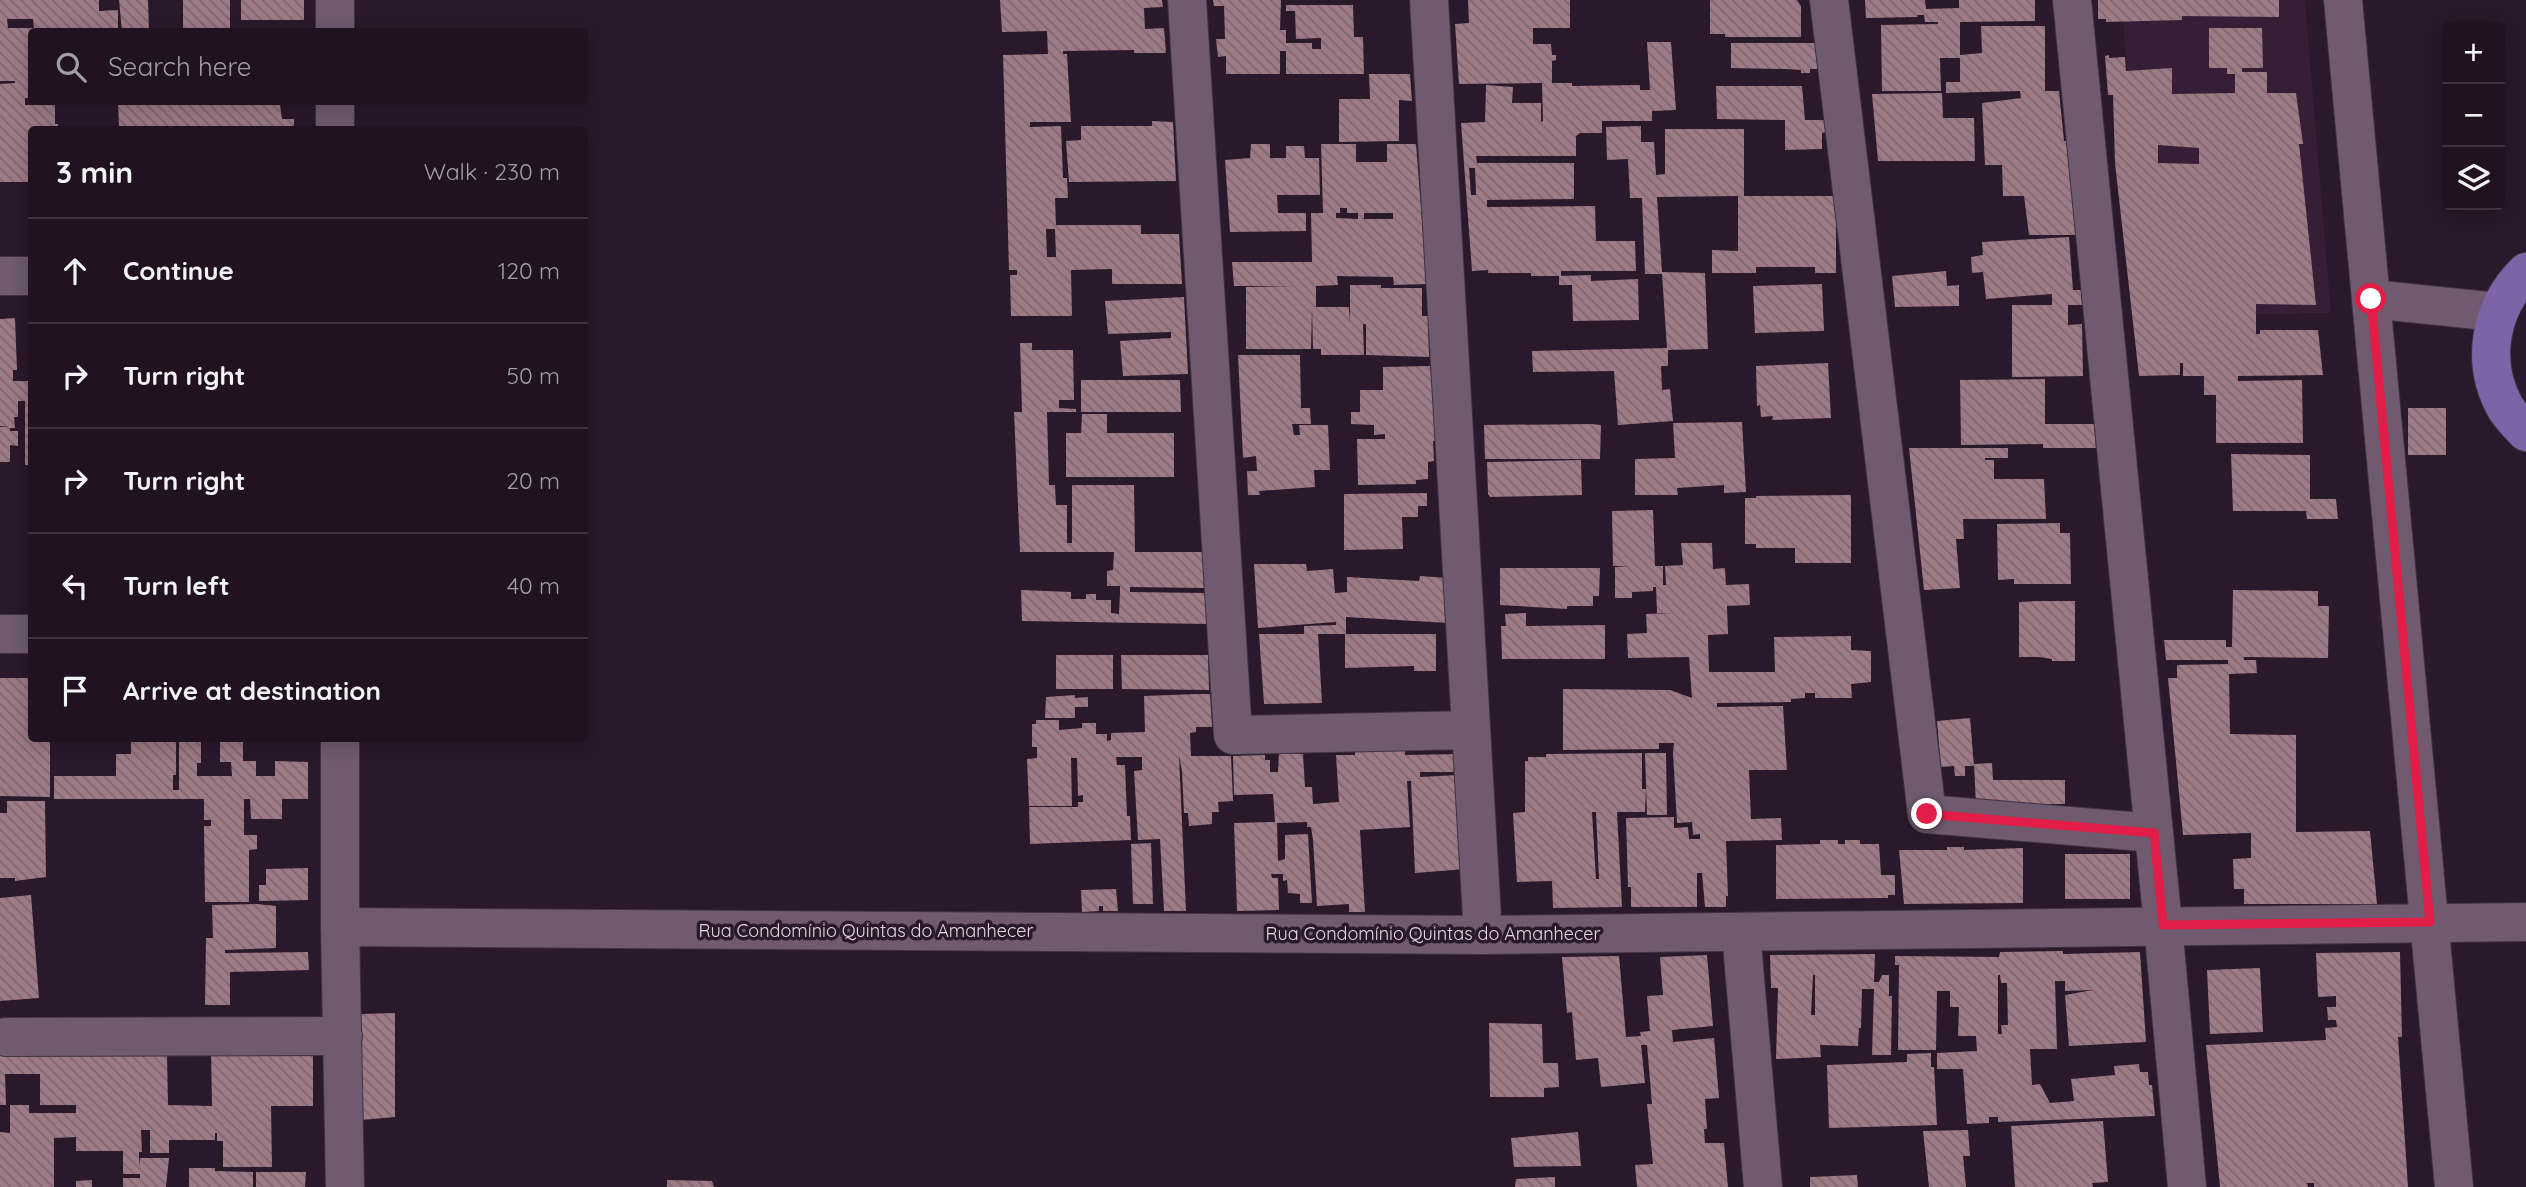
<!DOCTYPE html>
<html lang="en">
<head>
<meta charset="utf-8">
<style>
  body { margin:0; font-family:Quicksand,sans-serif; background:#281b29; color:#f1f3f6 }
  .controls { position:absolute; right:21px; top:21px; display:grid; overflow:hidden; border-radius:7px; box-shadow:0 4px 18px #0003 }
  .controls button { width:63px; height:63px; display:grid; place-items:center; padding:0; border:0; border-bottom:2px solid #3d323e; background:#201220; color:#f1f3f6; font:35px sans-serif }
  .stop { position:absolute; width:21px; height:21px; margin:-16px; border:5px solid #e11d48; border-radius:50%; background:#fff }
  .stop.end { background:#e11d48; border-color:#fff; box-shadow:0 2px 7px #0008 }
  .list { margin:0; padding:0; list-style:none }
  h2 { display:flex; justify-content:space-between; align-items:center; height:91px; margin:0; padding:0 28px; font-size:30px }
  h2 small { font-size:23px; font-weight:400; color:#a29ea5 }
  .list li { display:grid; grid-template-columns:46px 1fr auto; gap:21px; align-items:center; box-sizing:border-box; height:105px; padding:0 28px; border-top:2px solid #3d323e }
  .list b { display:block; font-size:26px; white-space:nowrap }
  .list em { font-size:23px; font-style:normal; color:#a29ea5 }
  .icon { flex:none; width:38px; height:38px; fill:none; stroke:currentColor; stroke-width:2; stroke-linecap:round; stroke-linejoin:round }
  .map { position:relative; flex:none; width:2526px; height:1187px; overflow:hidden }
  .search { position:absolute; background:#201220; box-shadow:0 4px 18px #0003; left:28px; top:28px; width:560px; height:77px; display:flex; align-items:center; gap:18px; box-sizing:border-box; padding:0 24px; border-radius:7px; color:#a29ea5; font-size:26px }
  .panel { position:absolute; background:#201220; box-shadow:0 4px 18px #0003; left:28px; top:126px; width:560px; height:616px; border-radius:7px }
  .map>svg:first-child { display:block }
</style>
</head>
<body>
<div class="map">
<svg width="2526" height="1187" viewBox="0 0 2526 1187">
  <defs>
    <pattern id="building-back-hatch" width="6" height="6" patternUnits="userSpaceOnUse" patternTransform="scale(1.75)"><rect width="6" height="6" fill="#9d7b86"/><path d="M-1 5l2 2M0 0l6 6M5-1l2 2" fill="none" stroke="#7e666f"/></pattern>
  </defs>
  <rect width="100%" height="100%" fill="#2a182b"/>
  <!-- built -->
  <polygon fill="#351e36" points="2121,0 2305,0 2331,313 2149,315"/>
  <!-- building -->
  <g fill="url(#building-back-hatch)" fill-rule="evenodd">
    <path d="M0,0H99V11L118,10V32H57V29L38,28V32H32V98H25V105H35V102H58V105H55V124H58V130H32V182H0V84L15,83V81H0ZM7,19H33L34,28H8Z"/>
    <polygon points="119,0 148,0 149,32 122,32"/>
    <rect x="183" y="0" width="47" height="32"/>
    <rect x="241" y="0" width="63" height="20"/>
    <path d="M1000,0H1162L1163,7L1144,8L1145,29L1164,28L1166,53H1134V50L1063,51V54H1067L1071,122H1030V127L1061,126L1063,178H1067L1068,198H1055L1056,225H1141V234H1179L1182,284H1112V269L1071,270L1072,316H1011L1010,275H1017V270H1009L1003,55L1048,54L1047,31L1002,32ZM1046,229H1055L1056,257H1047Z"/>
    <polygon points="1213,0 1281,0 1280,30 1286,30 1286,43 1312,43 1312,49 1321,49 1321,38 1296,39 1295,11 1286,11 1286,5 1353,5 1354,37 1363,37 1364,74 1286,74 1286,51 1280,51 1280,74 1226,74 1226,56 1218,57 1216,39 1225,39 1224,6 1214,6"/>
    <path d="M1468,0H1570V28H1533V44H1551L1552,55H1556V60L1552,61V83H1572V86L1640,85V90H1650L1647,42H1671L1676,110L1652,111V121H1602V133H1580L1576,136V156H1476L1477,163H1574V199L1487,200V207L1595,206L1596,241H1635L1636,271H1561V276H1531V273H1488V270L1472,271L1461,123L1485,122L1486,85L1513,87L1512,103H1541V122L1543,121L1542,83L1459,84L1455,24L1469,23ZM1469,168H1475L1476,195H1471Z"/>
    <polygon points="1710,0 1797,0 1801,6 1801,37 1725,37 1725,34 1710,34"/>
    <polygon points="1865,0 1925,0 1926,9 1959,8 1959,0 2035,0 2035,21 1960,22 1960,55 1982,53 1981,26 2045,26 2045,91 2059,91 2064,141 2067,141 2069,164 2076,235 2029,235 2024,196 2003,196 2002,165 1985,165 1982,103 2021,98 2020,91 1946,93 1946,82 1960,82 1960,58 1940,58 1941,91 1882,91 1881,25 1938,24 1938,22 1925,22 1924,15 1917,15 1918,17 1866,18"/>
    <polygon points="2098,0 2279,0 2279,17 2182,16 2182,20 2106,22 2106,19 2098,19"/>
    <path d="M2209,28H2262L2263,68H2242V72H2267V93H2296L2303,144H2299L2316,305L2256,304V334H2260V330H2318L2323,375L2238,376V381L2302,380L2303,443H2216V395H2204V376H2183V363H2180V375L2139,376L2115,163L2113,95H2108L2105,56L2109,55V58L2125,57L2126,71L2172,68V94L2235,93V74H2227V68H2209ZM2158,145L2199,148V164L2158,163Z"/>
    <polygon points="1731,43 1818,43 1821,69 1810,69 1810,73 1801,73 1801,70 1786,69 1731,68"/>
    <polygon points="1369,74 1410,74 1412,101 1399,100 1399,141 1339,142 1339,99 1370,99"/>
    <polygon points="1716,86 1802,86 1805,120 1826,120 1827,132 1822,133 1822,149 1785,150 1785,120 1717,119"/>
    <polygon points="1942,93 1943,118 1974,118 1975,161 1878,161 1872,94"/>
    <polygon points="118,102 214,102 214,105 242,105 242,102 301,102 301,105 280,105 282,119 294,119 294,130 128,130 128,126 119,126"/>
    <polygon points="1152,121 1173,122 1176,181 1069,182 1066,141 1081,140 1081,126 1152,126"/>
    <polygon points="1641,126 1641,142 1654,142 1656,175 1665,174 1665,129 1744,129 1744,196 1836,196 1836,273 1815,273 1815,267 1756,267 1756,273 1712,273 1712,250 1738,251 1738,196 1657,197 1662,272 1705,273 1708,349 1668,350 1668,366 1661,366 1662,390 1670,389 1673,421 1618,425 1614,371 1533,372 1532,351 1667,348 1662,274 1645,274 1642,198 1630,198 1628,159 1607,160 1606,127"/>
    <polygon points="1251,144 1270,144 1270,158 1286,158 1286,146 1304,146 1305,158 1319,158 1320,195 1277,195 1278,213 1306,213 1306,231 1230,232 1225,160 1250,158"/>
    <path d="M1321,144H1356V162H1387V144H1416L1427,284L1394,285L1393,277L1337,276L1338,285L1316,286V307H1349L1350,323V285H1381V288H1422V316H1428L1429,357L1366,355V324H1363L1364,355H1321V349H1313L1312,308L1311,349H1246V287L1295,286H1234L1232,262H1312L1311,213H1323ZM1340,208H1347V213H1358V219L1336,218V213H1340ZM1364,213H1393V219H1364Z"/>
    <polygon points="2069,237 2073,290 2081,290 2082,305 2068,305 2068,325 2082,324 2083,376 2012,377 2012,305 2052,305 2052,294 1986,299 1983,272 1972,273 1971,257 1983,255 1982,242"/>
    <polygon points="1946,271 1947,286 1959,285 1959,306 1895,307 1892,276"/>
    <polygon points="1591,275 1591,281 1638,279 1639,320 1573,321 1572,285 1559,285 1559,276"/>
    <polygon points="1822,284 1824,331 1755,333 1753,286"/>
    <polygon points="1184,297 1188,374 1123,376 1120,341 1171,338 1171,332 1108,334 1105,301"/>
    <polygon points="15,318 17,370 13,370 13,381 32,381 32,465 25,465 25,401 18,401 18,417 14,417 15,428 10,428 10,431 18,431 18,446 10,445 10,462 0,462 0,427 10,427 0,426 0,319"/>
    <polygon points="1020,343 1032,343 1032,350 1073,350 1074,400 1059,400 1059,408 1076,409 1076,412 1047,412 1049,485 1055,485 1056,505 1067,505 1067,543 1072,543 1072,485 1134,485 1135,552 1202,552 1204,588 1130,587 1130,592 1206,593 1208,624 1022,621 1021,590 1071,592 1071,599 1086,599 1086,594 1096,594 1096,600 1111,600 1111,613 1119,614 1120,592 1120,586 1107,586 1107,571 1113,570 1114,552 1020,552 1014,412 1022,412"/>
    <polygon points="1238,355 1300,355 1301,408 1310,408 1311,424 1292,424 1294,435 1300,435 1299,425 1328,425 1330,470 1314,470 1315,487 1259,491 1260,495 1248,495 1247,471 1257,471 1256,456 1243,458"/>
    <polygon points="1828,363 1831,418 1772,420 1773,416 1761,417 1760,405 1757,406 1756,366"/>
    <polygon points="1430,366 1432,388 1434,388 1437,441 1433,441 1434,461 1428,462 1428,479 1416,480 1416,484 1358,485 1357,439 1385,439 1385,434 1374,435 1374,425 1351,424 1351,412 1360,412 1360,390 1383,390 1383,367"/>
    <polygon points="2045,379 2045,424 2094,424 2096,448 2043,448 2043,444 1961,445 1960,380"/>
    <polygon points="1081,380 1180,380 1181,412 1081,412"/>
    <rect x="2408" y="408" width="38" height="47"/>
    <polygon points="1082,414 1107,414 1107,433 1174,433 1174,477 1066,477 1066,433 1081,433"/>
    <polygon points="1742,422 1746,492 1724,493 1724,485 1677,488 1678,495 1635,495 1635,459 1675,458 1673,423"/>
    <polygon points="1591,424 1601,425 1600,459 1485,459 1484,425"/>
    <polygon points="1909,448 2008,448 2008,458 1985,458 1985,460 1994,460 1994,479 2044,479 2046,519 1963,519 1964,539 1956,539 1960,588 1924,590"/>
    <polygon points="2231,454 2310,455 2310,499 2336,499 2338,519 2307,519 2306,511 2233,511"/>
    <polygon points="1581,460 1582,495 1490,497 1488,494 1487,462"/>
    <polygon points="1427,493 1427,506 1418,506 1418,517 1402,517 1403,549 1344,550 1344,494"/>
    <polygon points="1851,495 1851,563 1795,563 1795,548 1756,548 1756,544 1745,544 1745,498 1756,498 1756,496"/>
    <polygon points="1653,510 1655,566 1663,566 1663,585 1666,585 1665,566 1683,565 1681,543 1712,543 1713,569 1725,568 1726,585 1749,584 1750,605 1727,606 1728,634 1708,635 1709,672 1775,672 1774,637 1851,636 1851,650 1871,651 1871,682 1851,684 1852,698 1815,698 1815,693 1805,693 1805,698 1791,699 1791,702 1717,703 1717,707 1783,706 1787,770 1749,770 1751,819 1781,818 1782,840 1726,841 1728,896 1726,896 1726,907 1705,907 1702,873 1697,873 1697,907 1631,907 1631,887 1628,887 1626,818 1674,817 1674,828 1688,827 1689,839 1700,839 1700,834 1693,835 1692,822 1677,823 1673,753 1674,743 1659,743 1659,749 1563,750 1563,689 1670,690 1692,698 1689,657 1628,658 1627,634 1647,633 1646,614 1672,613 1657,613 1656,587 1653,587 1653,591 1632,592 1632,598 1615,598 1615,567 1630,566 1613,566 1612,511"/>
    <polygon points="2060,523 2060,533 2070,533 2071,584 2014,584 2014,579 1998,580 1997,524"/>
    <polygon points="1254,564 1306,564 1307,571 1333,569 1335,593 1347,592 1347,577 1419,581 1420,576 1447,578 1449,623 1346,617 1346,634 1436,634 1436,671 1414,671 1414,666 1345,668 1345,634 1318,634 1322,703 1264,704 1259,634 1304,634 1304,626 1336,625 1336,622 1258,628"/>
    <polygon points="1500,568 1600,568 1599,596 1593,596 1593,606 1567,606 1567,609 1500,605"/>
    <polygon points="2233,590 2318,591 2318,606 2329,606 2328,658 2244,657 2244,660 2256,660 2257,673 2229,674 2230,734 2296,735 2296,832 2370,831 2377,904 2244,904 2244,889 2234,889 2233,859 2251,858 2251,833 2183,835 2168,678 2177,678 2177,665 2228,664 2228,660 2166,660 2164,640 2226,640 2226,647 2232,647"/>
    <polygon points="2038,601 2075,601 2075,661 2052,661 2052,659 2039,657 2019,657 2019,602"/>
    <polygon points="1526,613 1526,626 1605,625 1605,659 1502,659 1501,626 1506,626 1505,614"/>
    <rect x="1056" y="655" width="57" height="34"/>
    <polygon points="1121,655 1208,655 1209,690 1122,689"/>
    <polygon points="0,678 32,678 32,738 50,738 50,797 0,796"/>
    <polygon points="1196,694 1210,694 1212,727 1196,727 1196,732 1190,733 1191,756 1231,756 1233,801 1218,802 1219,812 1212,812 1212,824 1189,826 1188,813 1184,813 1182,771 1179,756 1186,911 1164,911 1160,839 1138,840 1134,771 1142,770 1142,757 1116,757 1117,765 1125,765 1127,816 1130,816 1131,840 1030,844 1029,807 1078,807 1078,802 1083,802 1083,795 1078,796 1077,758 1071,758 1072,806 1029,806 1027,759 1037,758 1037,747 1032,747 1032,724 1036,724 1036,720 1059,720 1059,730 1082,728 1082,723 1096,723 1096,734 1107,734 1107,741 1111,740 1111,733 1145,732 1144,696"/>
    <polygon points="1075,695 1075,698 1088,697 1088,707 1075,707 1075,718 1045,718 1046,697"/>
    <polygon points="1970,718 1974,766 1965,766 1965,776 1955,776 1954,766 1941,767 1937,721"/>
    <polygon points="131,738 176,738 176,775 173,775 173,790 179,790 179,738 201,738 201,763 197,763 197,776 232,776 231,762 220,762 220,738 243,738 243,761 256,761 256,776 275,776 275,761 308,762 308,799 282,799 282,819 251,819 250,799 244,799 244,835 257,835 257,849 249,850 249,902 205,902 204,826 211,826 211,820 204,820 204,799 54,799 54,776 116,776 116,754 131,754"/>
    <polygon points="1405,749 1405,755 1459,754 1460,772 1420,772 1420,777 1458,775 1466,869 1415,873 1411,781 1407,781 1410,827 1360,830 1365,912 1349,912 1349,904 1317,906 1313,840 1311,827 1307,827 1307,822 1277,823 1278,861 1285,859 1285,835 1308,834 1312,903 1300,903 1300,894 1288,893 1287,880 1283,881 1283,874 1271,874 1272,878 1278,878 1279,910 1237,911 1234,823 1275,822 1273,794 1234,795 1233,756 1265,755 1265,760 1270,760 1270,772 1278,772 1279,753 1303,754 1305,787 1312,787 1313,804 1339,802 1336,755 1355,755 1355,751"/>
    <path d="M1642,753V789H1646L1645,812H1617L1622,907L1553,908L1552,881L1517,882L1513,813L1525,812V761H1528V757H1546V754ZM1592,812H1596L1599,879H1596Z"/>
    <polygon points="1645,753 1666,753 1667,815 1647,815"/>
    <polygon points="1992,763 1993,780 2065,780 2065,804 1976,804 1974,764"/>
    <polygon points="7,801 45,801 46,877 15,881 15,878 0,878 0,813 7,813"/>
    <polygon points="1820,840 1838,840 1838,844 1845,844 1845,840 1860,840 1860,844 1879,844 1881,875 1895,875 1895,895 1888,895 1888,898 1776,899 1776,845 1820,844"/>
    <polygon points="1151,843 1153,904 1133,904 1131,844"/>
    <polygon points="1947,847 1964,847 1964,850 2023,848 2023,903 1904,904 1899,850 1947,850"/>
    <rect x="2065" y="854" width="65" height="45"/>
    <polygon points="308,868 308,900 259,901 259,885 266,885 266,869"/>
    <polygon points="1116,889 1118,911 1103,911 1103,906 1099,906 1099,911 1082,912 1081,890"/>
    <polygon points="31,895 39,998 0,1001 0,898"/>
    <polygon points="257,904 276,906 276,948 225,950 225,953 308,952 309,970 230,972 230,1005 205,1005 206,938 213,938 212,905"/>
    <path d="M2063,951V954L2140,952L2146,1042L2069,1046L2065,995L2093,990L2065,991V981H2055L2057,1049H2030L2032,1085L2040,1084L2050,1103L2074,1101L2071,1079L2115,1075L2114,1066L2139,1064L2140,1072H2148L2149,1085H2152L2155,1116L1998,1122V1117H1989V1123L1967,1124L1963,1069H1937V1053L1977,1051L1976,1036H1958L1959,1007H1950V991H1937L1936,1050H1898L1899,965H1895V956L1999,957L2000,952ZM1998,975H2000L2001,983H2007L2008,1025H2001L2002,1034H1998Z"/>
    <polygon points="2400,952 2402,1037 2398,1037 2408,1187 2314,1187 2314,1183 2307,1183 2308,1187 2220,1187 2206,1045 2326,1040 2325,1028 2337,1027 2336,1020 2328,1020 2327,1007 2336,1007 2336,996 2318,997 2316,953"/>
    <path d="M1875,954L1874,982H1879L1882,975H1889V996H1892L1891,1055H1872L1874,989H1862L1861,1028H1859L1858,1046L1820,1045L1821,1057L1776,1059L1778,988H1771L1770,955ZM1813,975H1815V1015H1811Z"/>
    <polygon points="1707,955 1713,1026 1672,1030 1673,1042 1714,1038 1719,1098 1705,1099 1707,1129 1704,1129 1705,1143 1724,1143 1728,1187 1637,1187 1635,1165 1653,1164 1647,1104 1652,1104 1647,1045 1641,1045 1645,1083 1601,1087 1598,1058 1576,1060 1572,1012 1567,1013 1562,957 1619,956 1626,1037 1641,1036 1640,1032 1650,1031 1647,996 1663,995 1660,957"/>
    <polygon points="2260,968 2263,1032 2210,1034 2207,970"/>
    <polygon points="395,1013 395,1117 361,1120 361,1014"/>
    <polygon points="0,1023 167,1054 168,1105 212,1106 211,1051 313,1048 313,1106 271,1106 272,1167 223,1167 223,1141 217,1141 217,1133 215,1133 215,1140 169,1140 169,1153 150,1153 150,1130 141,1130 142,1152 139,1152 139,1167 140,1158 169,1158 166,1187 123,1187 123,1178 140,1178 140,1174 123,1174 123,1151 76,1151 76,1137 54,1138 54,1187 0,1187 0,1132 10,1133 10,1105 29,1105 29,1113 76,1113 76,1105 40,1105 40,1074 5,1074 6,1105 0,1105"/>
    <polygon points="1489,1023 1542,1024 1543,1063 1558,1063 1559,1087 1544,1088 1544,1097 1490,1097"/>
    <polygon points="1931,1053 1931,1067 1934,1067 1937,1125 1829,1128 1827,1065 1907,1062 1907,1054"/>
    <polygon points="2103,1121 2108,1182 2092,1183 2093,1187 2015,1187 2011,1126"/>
    <polygon points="1968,1130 1970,1156 1963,1156 1966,1187 1929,1187 1923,1131"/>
    <polygon points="1578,1132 1581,1166 1514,1167 1511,1138"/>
    <polygon points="189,1168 215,1168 215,1171 253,1172 253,1187 189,1187"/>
    <polygon points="256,1172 306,1172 305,1187 256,1187"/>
    <polygon points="1857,1175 1858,1187 1810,1187 1810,1177"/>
    <polygon points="1555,1177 1555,1187 1515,1187 1516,1179"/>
    <polygon points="92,1180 92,1187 76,1187 76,1181"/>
    <polygon points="667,1180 712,1181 714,1187 667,1187"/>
  </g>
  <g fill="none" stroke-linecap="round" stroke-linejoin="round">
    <!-- street casing -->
    <g stroke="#403241" stroke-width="40">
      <g id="street">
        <polyline points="335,0 335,32"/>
        <polyline points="1187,0 1233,735 1471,730"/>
        <polyline points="1429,0 1483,935"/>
        <polyline points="1829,0 1927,814 2154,833"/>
        <polyline points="2072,0 2163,925 2187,1187"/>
        <polyline points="2343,0 2454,1187"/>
        <polyline points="335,102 335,130"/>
        <polyline points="0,276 32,276"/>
        <polyline points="2371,299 2497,312"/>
        <polyline points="0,634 32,634"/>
        <polyline points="340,738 340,927 345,1187"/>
        <polyline points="340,927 1483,935 2526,922"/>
        <polyline points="1741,932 1763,1187"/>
        <polyline points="6,1037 343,1036"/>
      </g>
    </g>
    <!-- primary casing -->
    <g stroke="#403241" stroke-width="40">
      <path id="primary" d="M2526,272C2490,307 2480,362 2505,407C2510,416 2519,424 2526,432"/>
    </g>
    <!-- street -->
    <use href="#street" stroke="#6f5a70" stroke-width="38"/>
    <!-- primary -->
    <use href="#primary" stroke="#7d64a9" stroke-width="38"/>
  </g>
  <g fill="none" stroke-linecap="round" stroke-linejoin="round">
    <!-- route -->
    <polyline stroke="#e11d48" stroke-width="9" points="1927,814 2154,833 2163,925 2430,922 2371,299"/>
  </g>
  <g text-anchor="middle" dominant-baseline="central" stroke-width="7" stroke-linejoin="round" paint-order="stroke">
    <!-- street labels -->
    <g font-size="18" fill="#e3d7e3" stroke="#2a182b">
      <text x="866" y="930">Rua Condomínio Quintas do Amanhecer</text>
      <text x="1433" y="933">Rua Condomínio Quintas do Amanhecer</text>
    </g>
  </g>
</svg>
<div class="controls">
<button>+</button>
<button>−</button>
<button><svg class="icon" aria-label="layers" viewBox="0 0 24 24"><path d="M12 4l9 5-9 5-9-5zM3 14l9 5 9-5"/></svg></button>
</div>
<div class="stop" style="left:2371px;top:299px"></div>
<div class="stop end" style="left:1927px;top:814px"></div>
<div class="search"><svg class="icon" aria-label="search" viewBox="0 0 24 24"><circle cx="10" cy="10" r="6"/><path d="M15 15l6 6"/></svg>Search here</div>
<section class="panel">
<h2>3 min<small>Walk · 230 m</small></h2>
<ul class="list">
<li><svg class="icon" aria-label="ahead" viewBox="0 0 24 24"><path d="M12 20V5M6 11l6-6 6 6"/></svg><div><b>Continue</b></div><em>120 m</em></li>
<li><svg class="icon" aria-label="right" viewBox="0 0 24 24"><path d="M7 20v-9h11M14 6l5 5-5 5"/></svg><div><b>Turn right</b></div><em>50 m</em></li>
<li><svg class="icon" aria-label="right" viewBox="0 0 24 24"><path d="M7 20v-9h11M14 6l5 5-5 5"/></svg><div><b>Turn right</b></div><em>20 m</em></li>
<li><svg class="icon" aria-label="left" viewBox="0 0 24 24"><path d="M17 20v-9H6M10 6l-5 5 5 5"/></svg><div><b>Turn left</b></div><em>40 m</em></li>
<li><svg class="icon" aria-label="arrive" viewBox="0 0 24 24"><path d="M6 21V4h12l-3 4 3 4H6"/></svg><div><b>Arrive at destination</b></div></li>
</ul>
</section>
</div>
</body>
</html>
